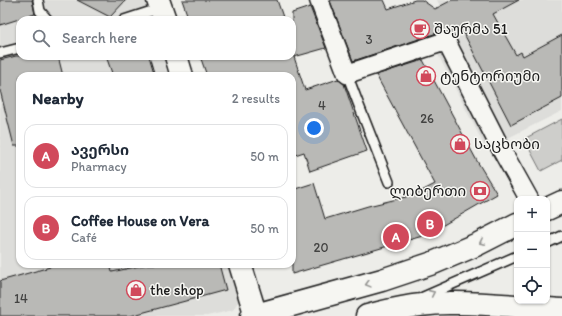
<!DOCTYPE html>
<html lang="en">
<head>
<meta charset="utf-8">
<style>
  body { margin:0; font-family:Itim,"Noto Sans Georgian",sans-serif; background:#f2f2f3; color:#1f2937 }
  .controls { position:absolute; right:12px; bottom:12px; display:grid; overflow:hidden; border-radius:8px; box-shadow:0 1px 3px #0004 }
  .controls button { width:36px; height:36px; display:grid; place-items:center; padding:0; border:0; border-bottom:1px solid #e0e1e3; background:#fff; color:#1f2937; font:20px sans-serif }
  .you { position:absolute; left:314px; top:128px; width:14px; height:14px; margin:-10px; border:3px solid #fff; border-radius:50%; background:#1a73e8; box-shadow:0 0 0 6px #1a73e833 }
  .badge { display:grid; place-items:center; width:26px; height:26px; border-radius:50%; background:#d1495b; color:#fff; font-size:13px; font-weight:700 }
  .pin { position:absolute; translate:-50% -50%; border:2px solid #fff; box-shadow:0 1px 4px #0006 }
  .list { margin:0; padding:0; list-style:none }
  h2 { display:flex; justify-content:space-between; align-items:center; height:52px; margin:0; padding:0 16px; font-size:17px }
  h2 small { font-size:13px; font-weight:400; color:#747a83 }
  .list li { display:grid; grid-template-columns:26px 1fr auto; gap:12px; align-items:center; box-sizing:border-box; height:64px; margin:0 8px 8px; padding:0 8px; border:1px solid #e0e1e3; border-radius:12px }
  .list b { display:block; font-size:15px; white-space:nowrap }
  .list p { margin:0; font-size:13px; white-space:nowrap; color:#747a83 }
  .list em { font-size:13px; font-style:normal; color:#747a83 }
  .icon { flex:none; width:22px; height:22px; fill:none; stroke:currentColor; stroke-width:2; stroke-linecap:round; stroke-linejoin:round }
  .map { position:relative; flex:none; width:562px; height:316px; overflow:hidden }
  .search { position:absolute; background:#fff; box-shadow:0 1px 3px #0004; left:16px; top:16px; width:280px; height:44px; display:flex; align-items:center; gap:10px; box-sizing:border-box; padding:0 14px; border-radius:12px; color:#747a83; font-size:15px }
  .panel { position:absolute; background:#fff; box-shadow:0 1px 3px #0004; left:16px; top:72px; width:280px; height:196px; border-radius:12px }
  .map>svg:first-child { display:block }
</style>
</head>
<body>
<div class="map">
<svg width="562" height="316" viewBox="0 0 562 316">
  <rect width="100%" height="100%" fill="#edede9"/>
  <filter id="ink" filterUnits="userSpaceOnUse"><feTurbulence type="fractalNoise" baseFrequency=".025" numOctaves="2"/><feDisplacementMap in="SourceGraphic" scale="8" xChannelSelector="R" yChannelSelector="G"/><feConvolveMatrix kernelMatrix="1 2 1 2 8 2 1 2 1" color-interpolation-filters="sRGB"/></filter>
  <g filter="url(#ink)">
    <!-- built -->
    <g fill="#ddddda">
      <polygon points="0,0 149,0 155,20 20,20 20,56 166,56 172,76 20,76 20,264 228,264 239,300 233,310 207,316 0,316"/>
      <polygon points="437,0 562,0 562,111 486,149 431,41 451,29"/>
    </g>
    <!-- green -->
    <polygon fill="#cececb" stroke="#757574" points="562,119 562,160 541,171 524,139"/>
    <!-- building -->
    <g fill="#b9b9b6" stroke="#1c1c1c">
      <polygon points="0,0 32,0 35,14 0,25"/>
      <polygon points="77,0 126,0 110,17"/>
      <polygon points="182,0 277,0 284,20 189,20"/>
      <polygon points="332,0 384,0 388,9 415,0 422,0 435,9 452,0 519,0 493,14 516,55 521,52 523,56 562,35 562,98 511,125 461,28 451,32 443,31 353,61 330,1"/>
      <polygon points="310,7 326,48 294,57 305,90 338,79 344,84 367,151 310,171 304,152 292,156 292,76 207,76 200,56 292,56 292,13"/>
      <polygon points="16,56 58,56 63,76 20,76 20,146 14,146 0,90 0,60"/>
      <polygon points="106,56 149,56 155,76 113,76"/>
      <polygon points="423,60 477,161 497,194 426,235 292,274 292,190 314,183 325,219 368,206 414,195 435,184 376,75"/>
      <polygon points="50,264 110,264 112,272 148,264 219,264 226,290 130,316 0,316 0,281 50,267"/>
    </g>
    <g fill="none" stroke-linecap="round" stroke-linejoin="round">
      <!-- lane casing -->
      <g stroke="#1c1c1c" stroke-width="12">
        <g id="lane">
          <polyline points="38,0 40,11 48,20"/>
          <polyline points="124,20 161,8"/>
          <polyline points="0,53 20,48"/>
          <polyline points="347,74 358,103 389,182"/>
          <polyline points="547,243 562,236"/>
          <polyline points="423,297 517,256"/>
        </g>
      </g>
      <!-- street casing -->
      <g stroke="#1c1c1c" stroke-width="21">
        <polyline id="street" points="319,0 347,74 446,41 500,147 529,199"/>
      </g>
      <!-- secondary casing -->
      <g stroke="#1c1c1c" stroke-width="25">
        <g id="secondary">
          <polyline points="158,0 165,20"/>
          <polyline points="176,56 182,76"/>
          <polyline points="240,264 256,316"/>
        </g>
      </g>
      <!-- primary casing -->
      <g stroke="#1c1c1c" stroke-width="25">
        <g id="primary">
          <polyline points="547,209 562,202"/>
          <polyline points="252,316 382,280 433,263 478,244 517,224"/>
          <path d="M367,316C393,309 421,303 449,303C486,302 525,307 562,310"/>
        </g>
      </g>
      <!-- lane -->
      <use href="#lane" stroke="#f6f6f2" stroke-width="9"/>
      <!-- street -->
      <use href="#street" stroke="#f6f6f2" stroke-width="18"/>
      <!-- secondary -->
      <use href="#secondary" stroke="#f6f6f2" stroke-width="22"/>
      <!-- primary -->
      <use href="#primary" stroke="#f6f6f2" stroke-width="22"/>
    </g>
    <!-- one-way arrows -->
    <defs><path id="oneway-chevron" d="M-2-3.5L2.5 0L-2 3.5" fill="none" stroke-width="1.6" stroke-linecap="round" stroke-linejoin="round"/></defs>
    <g stroke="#949492">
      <use href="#oneway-chevron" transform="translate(482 242) rotate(153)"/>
      <use href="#oneway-chevron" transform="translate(368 284) rotate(165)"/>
      <use href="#oneway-chevron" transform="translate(432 293) rotate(-24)"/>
    </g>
  </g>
  <!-- icons -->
  <defs>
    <g id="cafe-ring" transform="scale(1)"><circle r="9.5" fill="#f6f6f2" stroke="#d1495b" stroke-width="1.5"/><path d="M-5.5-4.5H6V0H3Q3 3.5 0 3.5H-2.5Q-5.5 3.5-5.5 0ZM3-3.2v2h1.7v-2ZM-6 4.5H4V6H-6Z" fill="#d1495b"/></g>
    <g id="shop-ring" transform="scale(1)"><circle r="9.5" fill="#f6f6f2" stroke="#d1495b" stroke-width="1.5"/><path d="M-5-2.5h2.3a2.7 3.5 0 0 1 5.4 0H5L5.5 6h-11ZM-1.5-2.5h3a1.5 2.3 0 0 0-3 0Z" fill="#d1495b"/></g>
    <g id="bank-ring" transform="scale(1)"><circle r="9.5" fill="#f6f6f2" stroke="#d1495b" stroke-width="1.5"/><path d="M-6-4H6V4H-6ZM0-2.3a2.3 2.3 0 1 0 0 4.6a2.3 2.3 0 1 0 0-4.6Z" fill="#d1495b"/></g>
  </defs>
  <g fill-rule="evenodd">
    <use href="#cafe-ring" x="420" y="29"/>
    <use href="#shop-ring" x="426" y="76"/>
    <use href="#shop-ring" x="460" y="144"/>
    <use href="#bank-ring" x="480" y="191"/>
    <use href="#shop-ring" x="136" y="290"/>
  </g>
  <g text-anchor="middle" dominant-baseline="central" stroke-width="3" stroke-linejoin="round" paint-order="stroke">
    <!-- number labels -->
    <g font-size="13" fill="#434342">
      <text x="369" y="39">3</text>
      <text x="322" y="105">4</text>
      <text x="427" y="118">26</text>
      <text x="321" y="247">20</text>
      <text x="21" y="298">14</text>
    </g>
    <!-- poi labels -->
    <g font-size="15" fill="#1c1c1c" stroke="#f6f6f2" text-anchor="start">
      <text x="434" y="29">შაურმა 51</text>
      <text x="440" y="76">ტენტორიუმი</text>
      <text x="474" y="144">საცხობი</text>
      <text x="466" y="191" text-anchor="end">ლიბერთი</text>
      <text x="150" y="290">the shop</text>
    </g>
  </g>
</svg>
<div class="controls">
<button>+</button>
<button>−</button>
<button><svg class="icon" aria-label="locate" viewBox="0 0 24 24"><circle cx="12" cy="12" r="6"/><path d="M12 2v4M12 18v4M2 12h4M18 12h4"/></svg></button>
</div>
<div class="you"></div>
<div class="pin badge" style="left:396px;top:237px">A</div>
<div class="pin badge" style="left:430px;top:224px">B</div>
<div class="search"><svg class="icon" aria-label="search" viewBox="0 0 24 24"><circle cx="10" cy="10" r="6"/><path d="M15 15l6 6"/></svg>Search here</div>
<section class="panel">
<h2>Nearby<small>2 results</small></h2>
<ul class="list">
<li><span class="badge">A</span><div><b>ავერსი</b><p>Pharmacy</p></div><em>50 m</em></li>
<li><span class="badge">B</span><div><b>Coffee House on Vera</b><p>Café</p></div><em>50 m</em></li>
</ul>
</section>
</div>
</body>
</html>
